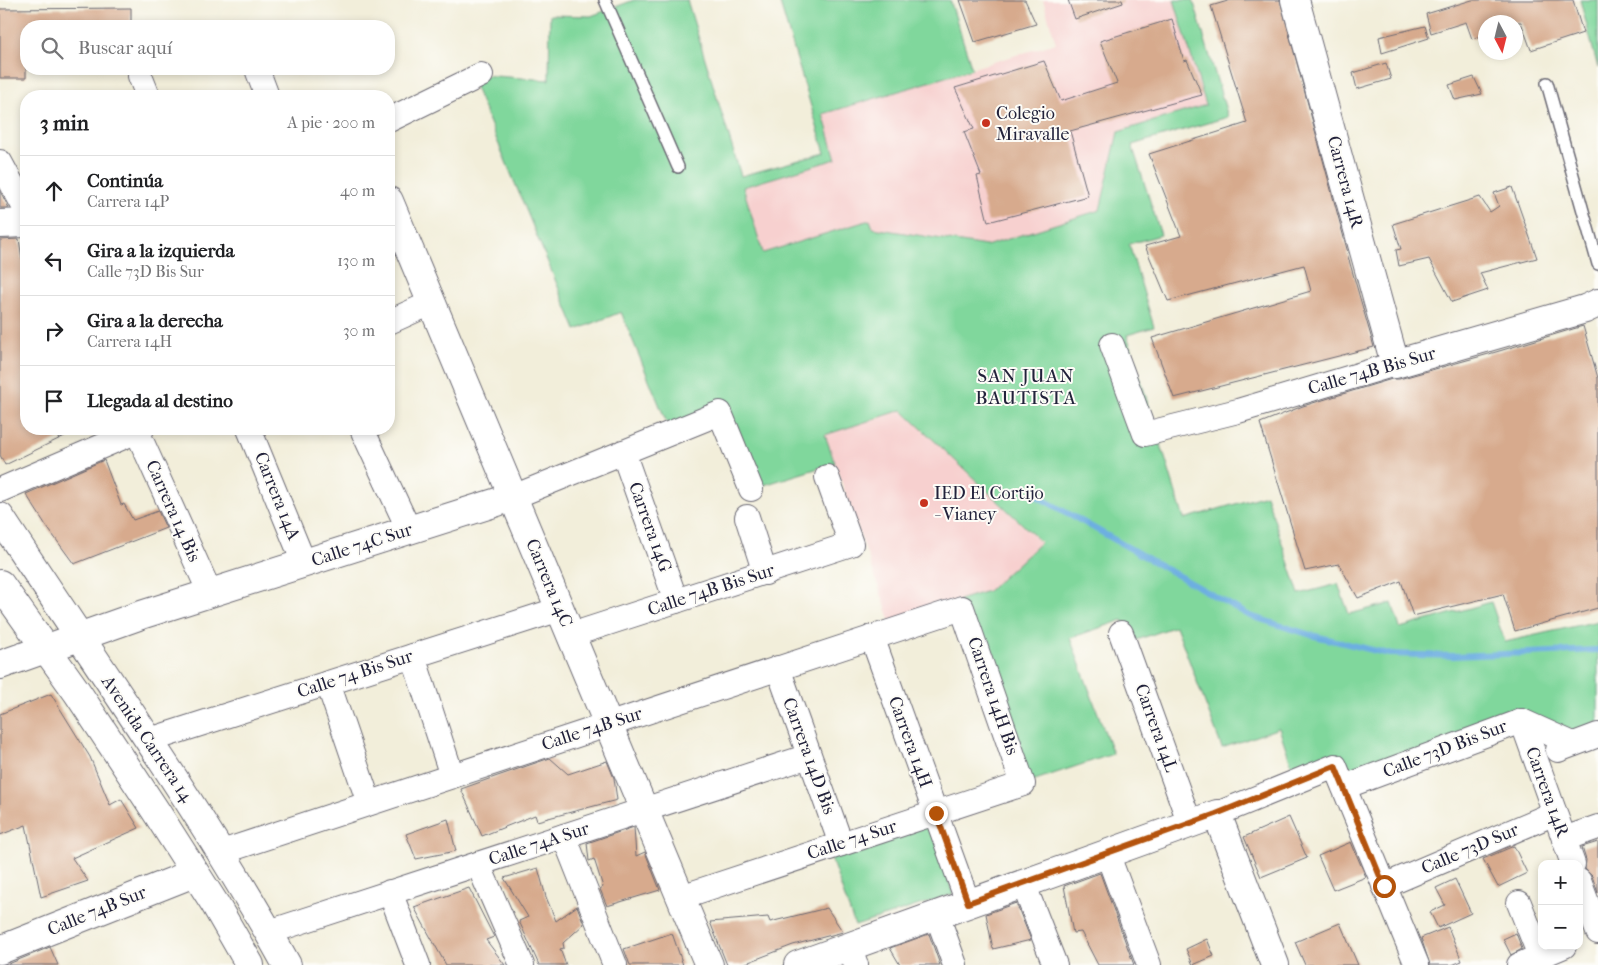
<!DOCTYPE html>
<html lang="es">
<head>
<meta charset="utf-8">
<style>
  body { margin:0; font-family:"IM FELL French Canon",serif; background:#f2f2f2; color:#202124 }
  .controls { position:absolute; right:15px; bottom:15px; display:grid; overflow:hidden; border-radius:10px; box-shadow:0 2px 8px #0003 }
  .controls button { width:45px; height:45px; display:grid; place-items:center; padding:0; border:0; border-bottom:1px solid #e0e0e0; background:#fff; color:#202124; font:25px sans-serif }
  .compass { position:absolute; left:1478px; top:15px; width:45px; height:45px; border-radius:50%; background:#fff; box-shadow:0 2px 8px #0003; rotate:173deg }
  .stop { position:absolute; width:15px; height:15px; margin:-11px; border:4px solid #b45309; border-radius:50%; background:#fff }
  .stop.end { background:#b45309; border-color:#fff; box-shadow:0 1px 5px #0008 }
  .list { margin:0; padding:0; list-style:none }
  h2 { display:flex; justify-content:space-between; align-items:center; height:65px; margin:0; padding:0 20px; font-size:21px }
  h2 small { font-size:16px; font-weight:400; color:#757577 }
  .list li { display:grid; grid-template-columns:32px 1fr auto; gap:15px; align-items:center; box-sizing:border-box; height:70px; padding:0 20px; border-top:1px solid #e0e0e0 }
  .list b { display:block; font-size:19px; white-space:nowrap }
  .list p { margin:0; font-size:16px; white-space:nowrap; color:#757577 }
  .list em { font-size:16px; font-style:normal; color:#757577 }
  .icon { flex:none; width:28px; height:28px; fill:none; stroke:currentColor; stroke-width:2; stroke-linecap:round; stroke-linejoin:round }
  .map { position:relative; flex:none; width:1598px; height:965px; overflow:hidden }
  .search { position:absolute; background:#fff; box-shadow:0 2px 8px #0003; left:20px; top:20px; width:375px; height:55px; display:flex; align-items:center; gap:12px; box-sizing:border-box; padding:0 18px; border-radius:20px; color:#757577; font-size:19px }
  .panel { position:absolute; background:#fff; box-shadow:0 2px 8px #0003; left:20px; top:90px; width:375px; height:345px; border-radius:20px }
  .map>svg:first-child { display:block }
</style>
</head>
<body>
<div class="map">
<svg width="1598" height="965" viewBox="0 0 1598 965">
  <rect width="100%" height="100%" fill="#fdfcf7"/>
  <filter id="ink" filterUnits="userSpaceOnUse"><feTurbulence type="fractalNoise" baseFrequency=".02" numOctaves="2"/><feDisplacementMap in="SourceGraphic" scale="10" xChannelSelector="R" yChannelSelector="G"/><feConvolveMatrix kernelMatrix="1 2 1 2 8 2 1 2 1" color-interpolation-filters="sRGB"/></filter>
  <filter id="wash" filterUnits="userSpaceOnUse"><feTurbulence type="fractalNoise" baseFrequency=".0096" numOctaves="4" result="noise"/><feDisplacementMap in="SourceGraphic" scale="20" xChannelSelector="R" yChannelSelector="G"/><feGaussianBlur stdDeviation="1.12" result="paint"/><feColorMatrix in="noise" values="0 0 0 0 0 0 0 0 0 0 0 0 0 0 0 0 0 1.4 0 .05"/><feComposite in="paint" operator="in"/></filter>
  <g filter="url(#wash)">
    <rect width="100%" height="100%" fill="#f2eeda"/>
    <!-- built -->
    <g fill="#f7d0cf">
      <polygon points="1043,0 1174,0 1206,105 1118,132 1100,210 986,246 872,228 870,220 762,253 743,187 836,159 822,114 1056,43"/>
      <polygon points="902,410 1041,543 988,591 891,622 825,435"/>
    </g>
    <!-- green -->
    <g fill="#80d79c" stroke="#517c6c">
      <polygon points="634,0 687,0 741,176 825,153 779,0 950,0 972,69 823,114 836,159 743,187 763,253 870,220 873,228 986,246 1100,210 1118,132 1206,105 1174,0 1193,0 1228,117 1132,145 1161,235 1129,244 1154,327 1127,335 1184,519 1266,495 1299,594 1338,584 1349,614 1392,603 1400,628 1491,602 1505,642 1598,621 1598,722 1566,736 1517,717 1350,780 1294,772 1279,728 1222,748 1176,626 1131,642 1123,620 1070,638 1113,754 1023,784 959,600 988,591 1041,542 902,410 825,435 835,463 751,489 720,413 671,433 621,312 576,330 472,80 481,75 549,80 550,15 591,16"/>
      <polygon points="1580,0 1598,0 1598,68"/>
      <polygon points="930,823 953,894 855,926 830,856"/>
    </g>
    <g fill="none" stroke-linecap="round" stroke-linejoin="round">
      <!-- stream -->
      <polyline stroke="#6dafe1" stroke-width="6" points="1035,495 1250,616 1311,635 1389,654 1453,656 1598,650"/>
    </g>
    <g id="blocks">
      <!-- building -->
      <g fill="#d7aa8d">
        <polygon points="960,0 1025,0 1036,24 975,42"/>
        <polygon points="1068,0 1122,0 1123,3 1075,19"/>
        <polygon points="1231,0 1280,0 1348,253 1347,253 1374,347 1174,398 1152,338 1311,291 1304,265 1168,301 1145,246 1181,236 1149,154 1247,123 1211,6"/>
        <polygon points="1472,0 1573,0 1583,33 1531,50 1521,22 1486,22 1486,34 1472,39 1466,22 1431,33 1426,14"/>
        <polygon points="131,8 131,26 26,26 26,78 0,78 0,9"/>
        <polygon points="1172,19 1184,61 1187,60 1202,95 1070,131 1088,196 988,222 977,176 981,175 964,132 974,129 955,88 1044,61 1061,101 1117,83 1100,41"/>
        <polygon points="1425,26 1429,38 1382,53 1379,37"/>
        <polygon points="1386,63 1391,79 1357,89 1353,73"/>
        <polygon points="1474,77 1482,94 1455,100 1449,85"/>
        <polygon points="1512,187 1537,258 1480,273 1488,290 1452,302 1429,259 1399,266 1396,250 1401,249 1393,224 1480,197 1490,212 1499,206 1494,193"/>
        <polygon points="0,191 9,208 0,208"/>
        <polygon points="19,239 22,259 26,258 26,429 79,429 5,465 0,455 0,240"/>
        <polygon points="1583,326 1598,378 1598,608 1515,631 1503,594 1413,616 1401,581 1358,598 1339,564 1305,571 1260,423 1303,406 1392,379 1399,379 1496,352"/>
        <polygon points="104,460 121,505 124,504 133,520 158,511 166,528 74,564 47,527 26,494"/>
        <polygon points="51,694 90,757 110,805 121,799 139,828 72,858 88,881 41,897 26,825 0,835 0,714"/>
        <polygon points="550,758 568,774 607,761 614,778 617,800 537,821 535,815 482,836 461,789 489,779"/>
        <polygon points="1289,817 1307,858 1261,877 1244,837"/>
        <polygon points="448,819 456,851 416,859 406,834"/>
        <polygon points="634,827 636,856 645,852 660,890 607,906 600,889 603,887 594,859 589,861 587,843"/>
        <polygon points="1351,842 1366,877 1333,890 1318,856"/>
        <polygon points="1598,842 1598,893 1592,876 1585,869 1586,860 1582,847"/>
        <polygon points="1514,846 1527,873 1498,887 1483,859"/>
        <polygon points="538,868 546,897 556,921 577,906 584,924 563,943 564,948 560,949 566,965 539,965 519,921 528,917 504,878"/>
        <polygon points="1100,873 1134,965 1098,965 1081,932 1073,933 1064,886"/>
        <polygon points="1455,879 1471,913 1438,928 1430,912 1445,905 1436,888"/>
        <polygon points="469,888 494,937 486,940 505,965 446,965 414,907"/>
        <polygon points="1016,903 1031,940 993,949 986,914"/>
        <polygon points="827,908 843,932 793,945 741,965 727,965 710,922 768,917 770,922"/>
        <polygon points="1340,923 1358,965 1305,965 1295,942"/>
        <polygon points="1448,927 1462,961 1452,965 1430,965 1421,938"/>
        <polygon points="672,933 683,965 630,965 624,949"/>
        <polygon points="1516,933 1522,949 1511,955 1503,939"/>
        <polygon points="929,934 940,965 900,965 890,948"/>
        <polygon points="1207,939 1214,956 1193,965 1186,949"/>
        <polygon points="50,947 58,965 2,965 6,965"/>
      </g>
    </g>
  </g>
  <g filter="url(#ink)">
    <use href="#blocks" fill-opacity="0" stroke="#6b6973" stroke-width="1"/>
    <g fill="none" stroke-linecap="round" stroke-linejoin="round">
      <!-- lane casing -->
      <g stroke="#6b6973" stroke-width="14">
        <g id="lane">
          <polyline points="605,0 678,167"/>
          <polyline points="1547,83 1598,264"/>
        </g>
      </g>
      <!-- street casing -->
      <g stroke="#6b6973" stroke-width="26">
        <g id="street">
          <polyline points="258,72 267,96"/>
          <polyline points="140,76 148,96"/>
          <polyline points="389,120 481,75"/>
          <polyline points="0,162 26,210"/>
          <polyline points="389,322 431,303"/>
          <polyline points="1112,345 1145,434 1238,411 1395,364"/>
          <polyline points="136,429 210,593"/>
          <polyline points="249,429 304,563"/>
          <polyline points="362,429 409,530"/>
          <polyline points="623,452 676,601"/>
          <polyline points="0,490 142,429"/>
          <polyline points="513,497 720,413 751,489"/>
          <polyline points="747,517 765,573"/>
          <polyline points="1121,633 1190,824"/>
          <polyline points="571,635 851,544 827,477"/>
          <polyline points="872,637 968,903"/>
          <polyline points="413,656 452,776"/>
          <polyline points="778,668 841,844"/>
          <polyline points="328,683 369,803"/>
          <polyline points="1522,721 1573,864"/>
          <polyline points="150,740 560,609"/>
          <polyline points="1558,750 1598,735"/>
          <polyline points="1344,787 1522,721 1573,744"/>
          <polyline points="1217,814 1335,766 1417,965"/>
          <polyline points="564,836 615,965"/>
          <polyline points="1564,839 1598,827"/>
          <polyline points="222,852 962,608 1023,784 681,897"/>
          <polyline points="1107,853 1149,965"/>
          <polyline points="478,864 522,965"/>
          <polyline points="1579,881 1598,932"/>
          <polyline points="1023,883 1055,965"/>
          <polyline points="1384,886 1555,813"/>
          <polyline points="390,892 418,965"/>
          <polyline points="1519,903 1540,956"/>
          <polyline points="937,915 955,965"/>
          <polyline points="269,932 809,756"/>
          <polyline points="849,946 856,965"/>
          <polyline points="1519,965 1564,946"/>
        </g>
      </g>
      <!-- secondary casing -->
      <g stroke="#6b6973" stroke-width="30">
        <g id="secondary">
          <polyline points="1295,0 1395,364 1585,309 1598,303"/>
          <polyline points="389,201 709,965"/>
          <polyline points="0,224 26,223"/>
          <polyline points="0,665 141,615 513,497"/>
          <polyline points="0,950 194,873"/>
          <polyline points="798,965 1217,814 1275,965"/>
        </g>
      </g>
      <!-- primary casing -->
      <g stroke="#6b6973" stroke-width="30">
        <g id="primary">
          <path d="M0,517C97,665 201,810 287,965"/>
          <polyline points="0,584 77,692 155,810 215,904 250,965"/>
        </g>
      </g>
      <!-- lane -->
      <use href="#lane" stroke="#fff" stroke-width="11"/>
      <!-- street -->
      <use href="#street" stroke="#fff" stroke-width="24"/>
      <!-- secondary -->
      <use href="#secondary" stroke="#fff" stroke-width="28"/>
      <!-- primary -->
      <use href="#primary" stroke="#fff" stroke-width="28"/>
    </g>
  </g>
  <g fill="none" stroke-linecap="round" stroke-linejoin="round" filter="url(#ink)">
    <!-- route -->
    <polyline stroke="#b45309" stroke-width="6" points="936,813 968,903 1216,814 1335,766 1384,886"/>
  </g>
  <!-- markers -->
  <g fill="#c8321e" stroke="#fdfcf7" stroke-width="2">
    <circle cx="986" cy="123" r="5"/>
    <circle cx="924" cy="503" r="5"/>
  </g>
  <g text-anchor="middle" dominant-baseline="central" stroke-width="4" stroke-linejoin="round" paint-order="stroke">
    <!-- poi labels -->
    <g font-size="18" fill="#22223b" stroke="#fdfcf7" text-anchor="start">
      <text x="996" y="113">Colegio<tspan x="996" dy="21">Miravalle</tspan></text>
      <text x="934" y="493">IED El Cortijo<tspan x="934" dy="21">- Vianey</tspan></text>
    </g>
    <!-- street labels -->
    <g font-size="18" fill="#22223b" stroke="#fdfcf7">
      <text transform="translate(1345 182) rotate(75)">Carrera 14R</text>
      <text transform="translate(1372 371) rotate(-16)">Calle 74B Bis Sur</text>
      <text transform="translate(277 496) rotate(68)">Carrera 14A</text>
      <text transform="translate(173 511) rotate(66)">Carrera 14 Bis</text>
      <text transform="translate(650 527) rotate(70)">Carrera 14G</text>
      <text transform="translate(362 545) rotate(-18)">Calle 74C Sur</text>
      <text transform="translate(549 583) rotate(67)">Carrera 14C</text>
      <text transform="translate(711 590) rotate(-18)">Calle 74B Bis Sur</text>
      <text transform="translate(355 674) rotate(-18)">Calle 74 Bis Sur</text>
      <text transform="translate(993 696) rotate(71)">Carrera 14H Bis</text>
      <text transform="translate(1156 728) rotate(70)">Carrera 14L</text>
      <text transform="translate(592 729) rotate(-18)">Calle 74B Sur</text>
      <text transform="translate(147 739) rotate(56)">Avenida Carrera 14</text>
      <text transform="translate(910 742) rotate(70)">Carrera 14H</text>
      <text transform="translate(1445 749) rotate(-21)">Calle 73D Bis Sur</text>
      <text transform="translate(809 756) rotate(70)">Carrera 14D Bis</text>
      <text transform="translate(1547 792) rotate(70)">Carrera 14R</text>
      <text transform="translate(852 840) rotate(-18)">Calle 74 Sur</text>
      <text transform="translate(539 844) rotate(-18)">Calle 74A Sur</text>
      <text transform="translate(1470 849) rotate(-23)">Calle 73D Sur</text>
      <text transform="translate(97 911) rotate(-22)">Calle 74B Sur</text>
    </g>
    <!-- neighbourhood labels -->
    <g font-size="19" letter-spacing="1" fill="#22223b" stroke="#fdfcf7">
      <text x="1026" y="376">SAN JUAN<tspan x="1026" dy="22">BAUTISTA</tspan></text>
    </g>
  </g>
</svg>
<div class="controls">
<button>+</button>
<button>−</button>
</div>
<svg class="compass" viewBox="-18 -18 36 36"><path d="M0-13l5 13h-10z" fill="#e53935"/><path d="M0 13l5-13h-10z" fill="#757577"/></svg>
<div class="stop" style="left:1384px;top:886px"></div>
<div class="stop end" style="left:936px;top:813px"></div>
<div class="search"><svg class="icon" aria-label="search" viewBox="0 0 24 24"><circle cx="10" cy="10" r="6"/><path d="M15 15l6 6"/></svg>Buscar aquí</div>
<section class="panel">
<h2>3 min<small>A pie · 200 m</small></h2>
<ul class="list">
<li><svg class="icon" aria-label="ahead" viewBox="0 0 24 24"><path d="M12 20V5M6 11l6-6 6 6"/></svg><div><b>Continúa</b><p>Carrera 14P</p></div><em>40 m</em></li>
<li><svg class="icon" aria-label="left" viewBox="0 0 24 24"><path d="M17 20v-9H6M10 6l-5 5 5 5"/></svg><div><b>Gira a la izquierda</b><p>Calle 73D Bis Sur</p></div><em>130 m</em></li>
<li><svg class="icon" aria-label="right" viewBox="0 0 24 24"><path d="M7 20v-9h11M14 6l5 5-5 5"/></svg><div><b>Gira a la derecha</b><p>Carrera 14H</p></div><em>30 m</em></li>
<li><svg class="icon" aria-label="arrive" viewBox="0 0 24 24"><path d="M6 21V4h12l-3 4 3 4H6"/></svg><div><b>Llegada al destino</b></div></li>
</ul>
</section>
</div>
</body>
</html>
